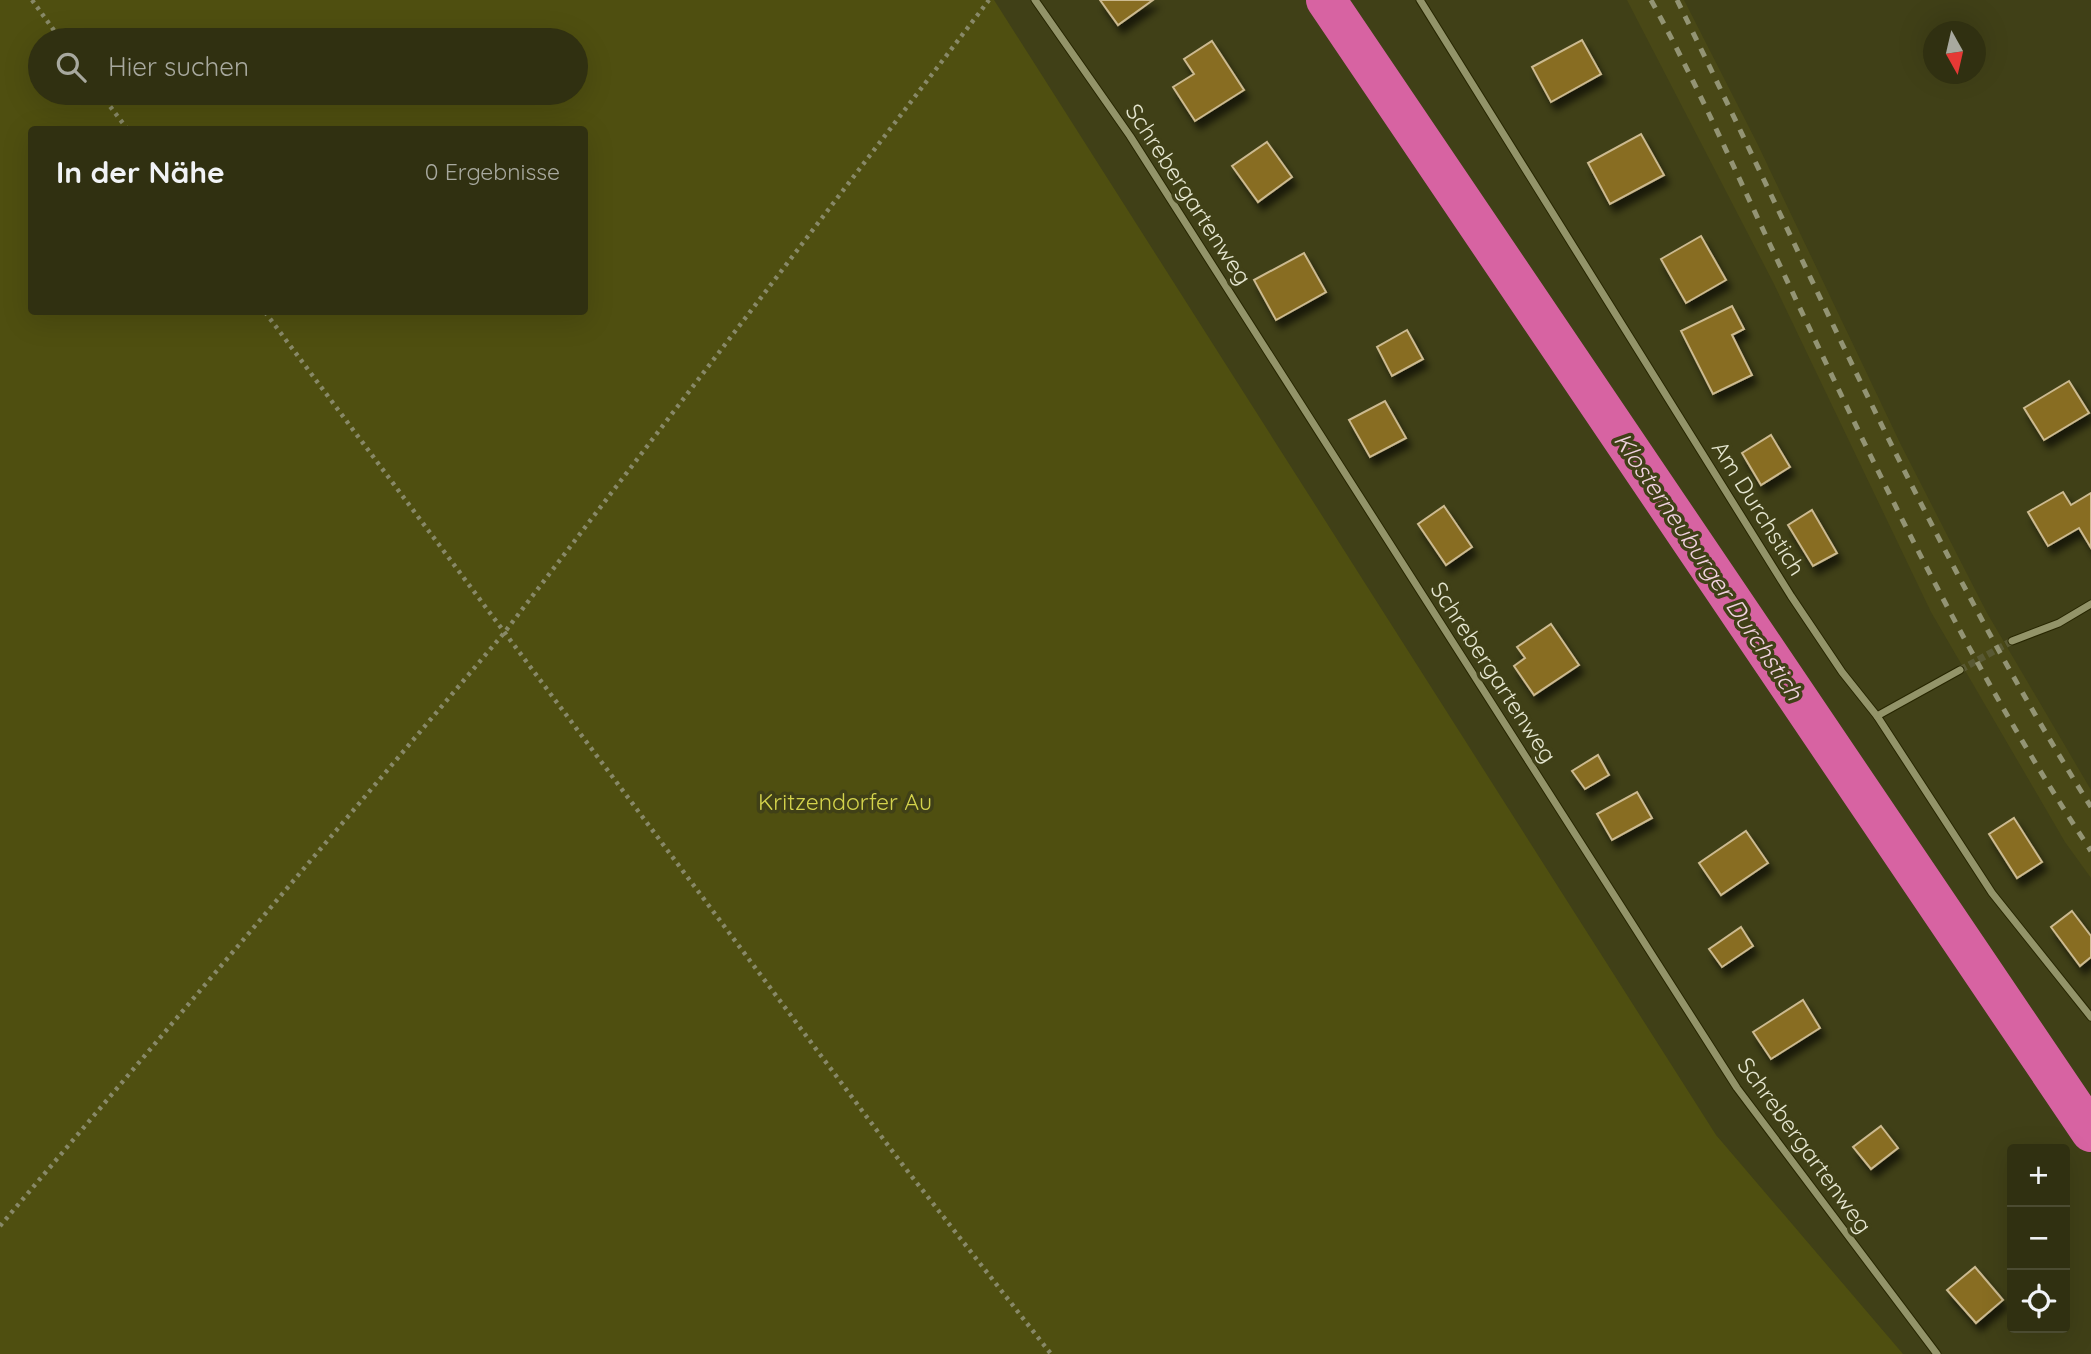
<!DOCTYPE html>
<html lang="de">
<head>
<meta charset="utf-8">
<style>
  body { margin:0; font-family:Quicksand,sans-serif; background:#38381a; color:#f1f3f6 }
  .controls { position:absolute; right:21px; bottom:21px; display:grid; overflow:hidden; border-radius:7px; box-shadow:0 7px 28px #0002 }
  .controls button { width:63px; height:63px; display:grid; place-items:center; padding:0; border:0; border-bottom:2px solid #4b4b31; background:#303011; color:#f1f3f6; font:35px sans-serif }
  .compass { position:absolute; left:1923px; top:21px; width:63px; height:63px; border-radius:50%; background:#303011; box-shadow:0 7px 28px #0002; rotate:172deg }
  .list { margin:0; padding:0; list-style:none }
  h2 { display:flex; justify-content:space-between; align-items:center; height:91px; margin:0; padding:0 28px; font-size:30px }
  h2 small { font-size:23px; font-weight:400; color:#a8a99f }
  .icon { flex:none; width:38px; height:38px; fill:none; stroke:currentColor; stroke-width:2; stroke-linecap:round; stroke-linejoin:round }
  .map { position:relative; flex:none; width:2091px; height:1354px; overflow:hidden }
  .search { position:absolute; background:#303011; box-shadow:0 7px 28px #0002; left:28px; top:28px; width:560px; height:77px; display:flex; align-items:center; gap:18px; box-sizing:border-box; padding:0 24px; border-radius:38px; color:#a8a99f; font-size:26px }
  .panel { position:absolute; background:#303011; box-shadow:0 7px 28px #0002; left:28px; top:126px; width:560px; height:189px; border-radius:7px }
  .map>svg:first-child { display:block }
</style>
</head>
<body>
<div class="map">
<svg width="2091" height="1354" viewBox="0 0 2091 1354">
  <defs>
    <filter id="shadow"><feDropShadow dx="4.5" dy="8" stdDeviation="3.5" flood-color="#0009"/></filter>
  </defs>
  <rect width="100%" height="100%" fill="#404017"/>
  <!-- built -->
  <polygon fill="#494816" points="1627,0 1684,0 1757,143 1901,445 1987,613 2091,790 2091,878 2065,842 1931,612 1773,282"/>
  <!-- green -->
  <path fill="#4f4f10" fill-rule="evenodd" d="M0,0H994L1716,1135L1903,1354H0ZM40,40H576V93H40ZM32,130H584V312H32Z"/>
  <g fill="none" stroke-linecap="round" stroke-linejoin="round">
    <!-- canal -->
    <polyline stroke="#d763a2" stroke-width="40" points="1326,0 2091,1132"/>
  </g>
  <!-- building -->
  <g fill="#886d22" stroke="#ccba90" stroke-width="2" filter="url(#shadow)">
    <polygon points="1100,0 1153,0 1118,25"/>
    <polygon points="1582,40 1601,74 1551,102 1532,67"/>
    <polygon points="1212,41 1244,90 1195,121 1173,87 1194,74 1184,59"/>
    <polygon points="1641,134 1664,175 1610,204 1588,163"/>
    <polygon points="1267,142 1292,177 1258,202 1232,166"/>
    <polygon points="1701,236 1726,280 1686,303 1661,259"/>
    <polygon points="1304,253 1326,292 1276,320 1254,280"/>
    <polygon points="1732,306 1744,329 1732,335 1752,375 1713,394 1681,331"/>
    <polygon points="1407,330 1423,359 1392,376 1377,347"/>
    <polygon points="2069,381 2089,413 2044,440 2024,408"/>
    <polygon points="1385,401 1406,438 1370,457 1349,420"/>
    <polygon points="1771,435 1790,467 1761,485 1742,453"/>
    <polygon points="2063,492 2071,505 2091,493 2091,548 2079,528 2048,546 2028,512"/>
    <polygon points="1444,506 1472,547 1446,565 1418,524"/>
    <polygon points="1812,510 1837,553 1813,566 1788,525"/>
    <polygon points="1551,624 1579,665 1534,695 1514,666 1525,658 1517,647"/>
    <polygon points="1598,755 1609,775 1585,789 1572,771"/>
    <polygon points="1637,792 1652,818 1612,840 1597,814"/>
    <polygon points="2014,818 2042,862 2017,878 1989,834"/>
    <polygon points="1746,831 1768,863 1721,895 1699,863"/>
    <polygon points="2072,911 2091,936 2091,957 2080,966 2051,927"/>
    <polygon points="1741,927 1753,946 1722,967 1709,949"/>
    <polygon points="1803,1000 1820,1028 1771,1059 1753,1032"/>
    <polygon points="1881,1126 1898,1148 1871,1169 1853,1147"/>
    <polygon points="1975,1267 2003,1300 1976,1323 1947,1290"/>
  </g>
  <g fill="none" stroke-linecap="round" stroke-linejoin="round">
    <!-- street-tunnel -->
    <polyline stroke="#595933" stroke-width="7" stroke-dasharray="7 3.5" stroke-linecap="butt" points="1960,670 2012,641"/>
    <!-- street casing -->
    <g stroke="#272600" stroke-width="9">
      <g id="street">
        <polyline points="1035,0 1130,136 1737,1088 1937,1354"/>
        <polyline points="1420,0 1791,596 1842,672 1877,716 1992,893 2091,1017"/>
        <polyline points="2012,641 2059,623 2091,604"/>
        <polyline points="1877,716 1960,670"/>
      </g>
    </g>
    <!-- path -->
    <g stroke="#888968" stroke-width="4.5" stroke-dasharray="3.5 5" stroke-linecap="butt">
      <polyline points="32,0 61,40"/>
      <polyline points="100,93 128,130"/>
      <polyline points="265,312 902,1164 1051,1354"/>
      <polyline points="0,1226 504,633 989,0"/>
    </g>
    <!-- street -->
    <use href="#street" stroke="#939469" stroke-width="7"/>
    <!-- rail -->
    <g stroke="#939474" stroke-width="5" stroke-dasharray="9 9" stroke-linecap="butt">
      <path d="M1651,0C1696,82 1734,168 1774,253C1870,457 1966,662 2091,851"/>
      <path d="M1677,0C1811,271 1930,551 2091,807"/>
    </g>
  </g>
  <g text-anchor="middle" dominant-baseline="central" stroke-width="7" stroke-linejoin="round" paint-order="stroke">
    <!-- street labels -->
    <g font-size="23" fill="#e5e6d0" stroke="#404017">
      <text transform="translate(1189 194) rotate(57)">Schrebergartenweg</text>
      <text transform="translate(1759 508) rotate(58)">Am Durchstich</text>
      <text transform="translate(1494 672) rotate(57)">Schrebergartenweg</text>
      <text transform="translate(1805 1145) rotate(54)">Schrebergartenweg</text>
    </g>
    <!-- park labels -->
    <g font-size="23" fill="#d4d34c" stroke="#404017">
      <text x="845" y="801">Kritzendorfer Au</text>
    </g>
    <!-- water labels -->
    <g font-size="24" font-style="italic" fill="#f1d2e0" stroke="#404017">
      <text transform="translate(1709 566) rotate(56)">Klosterneuburger Durchstich</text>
    </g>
  </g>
</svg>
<div class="controls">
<button>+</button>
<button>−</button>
<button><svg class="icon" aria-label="locate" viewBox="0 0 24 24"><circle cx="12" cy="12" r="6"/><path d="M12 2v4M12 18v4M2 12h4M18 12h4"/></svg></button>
</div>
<svg class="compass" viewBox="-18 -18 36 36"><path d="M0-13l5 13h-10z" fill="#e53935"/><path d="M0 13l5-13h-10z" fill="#a8a99f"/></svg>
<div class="search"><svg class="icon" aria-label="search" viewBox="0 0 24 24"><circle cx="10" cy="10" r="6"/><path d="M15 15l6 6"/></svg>Hier suchen</div>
<section class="panel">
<h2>In der Nähe<small>0 Ergebnisse</small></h2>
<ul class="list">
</ul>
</section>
</div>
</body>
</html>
